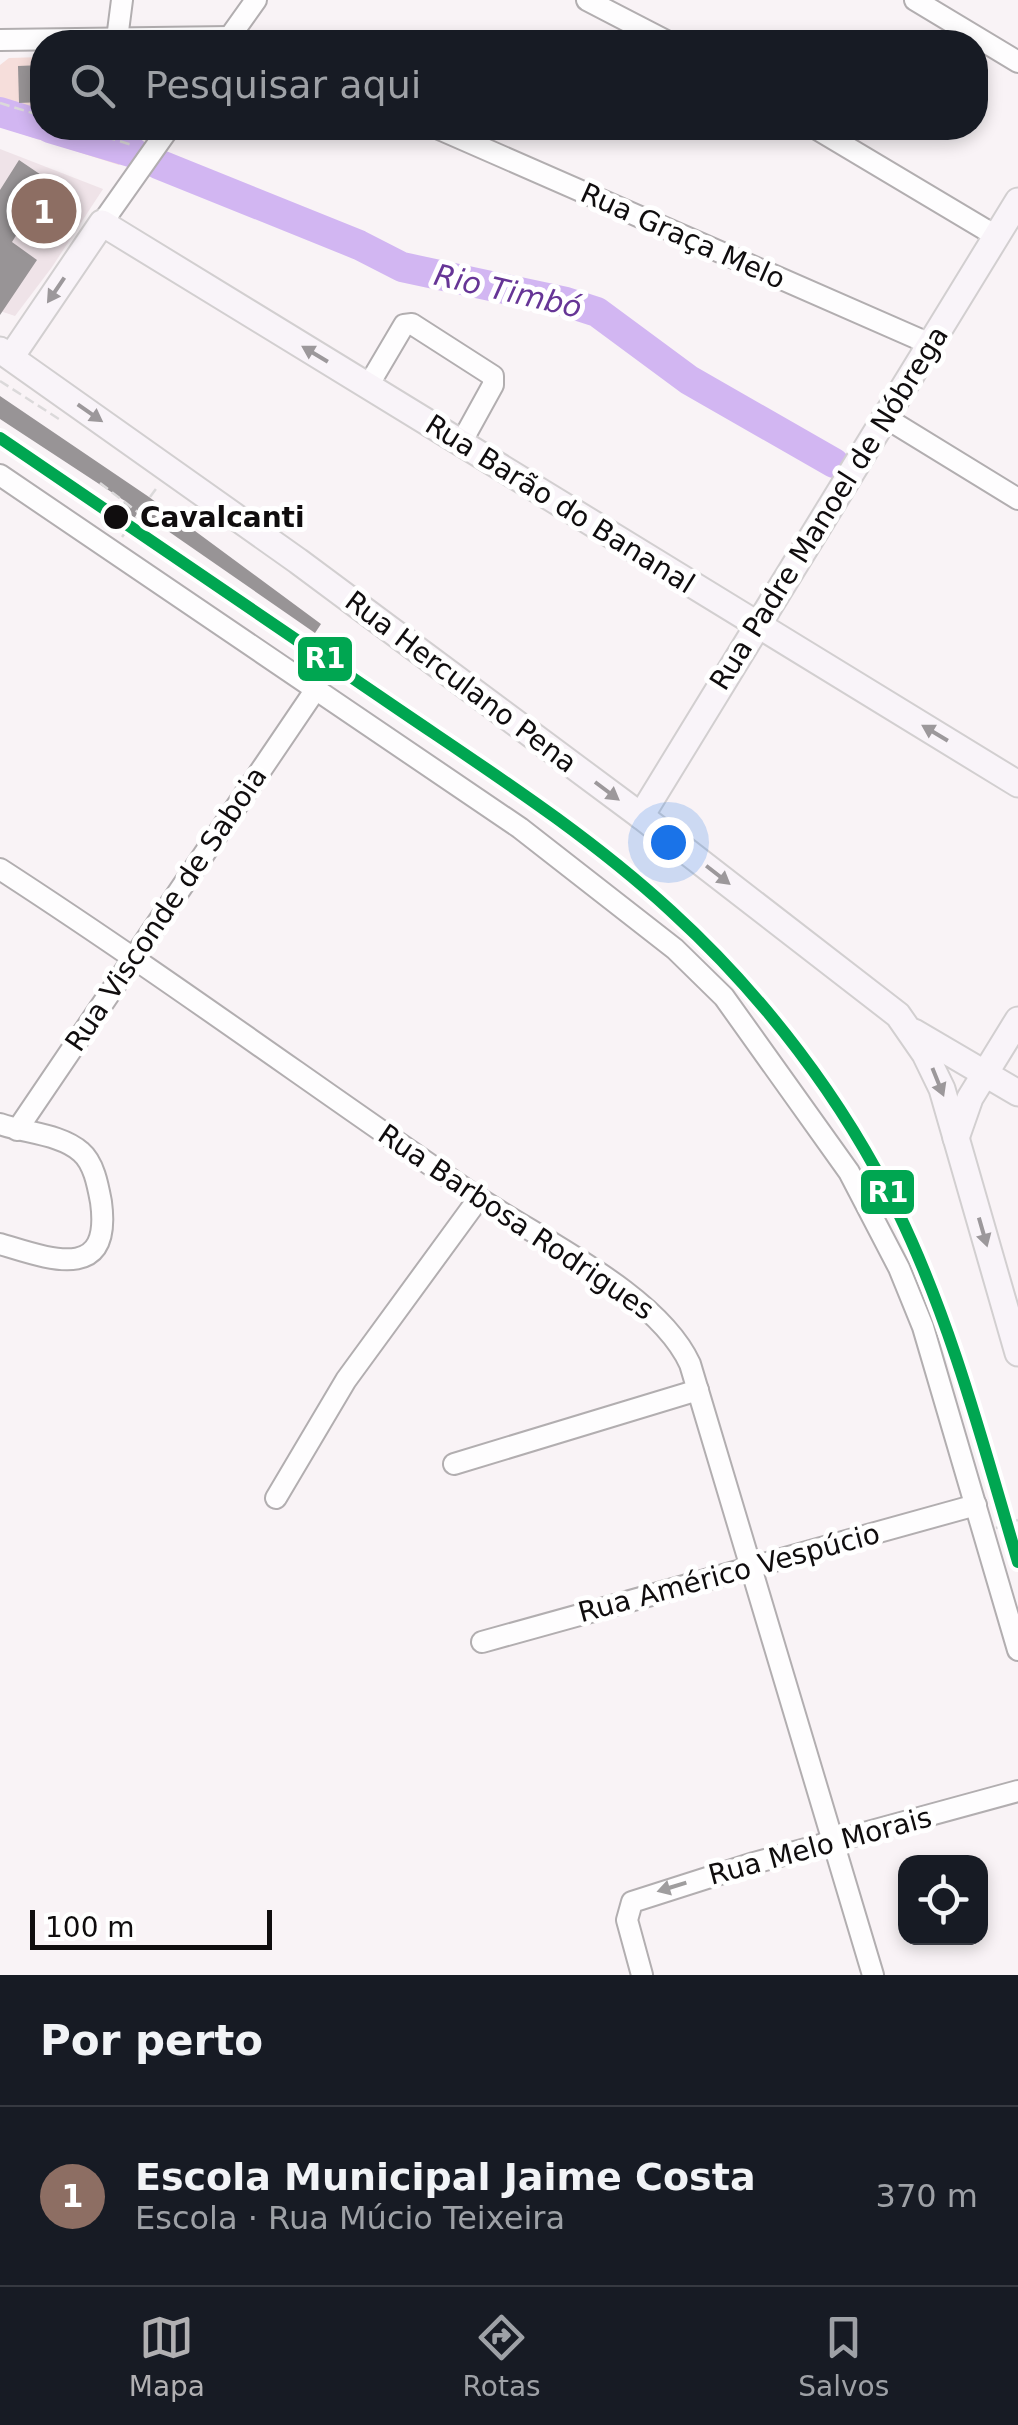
<!DOCTYPE html>
<html lang="pt">
<head>
<meta charset="utf-8">
<style>
  body { margin:0; font-family:"DejaVu Sans",sans-serif; background:#20242c; color:#f1f3f6 }
  .controls { position:absolute; right:30px; bottom:30px; display:grid; overflow:hidden; border-radius:20px; box-shadow:0 5px 15px #0003 }
  .controls button { width:90px; height:90px; display:grid; place-items:center; padding:0; border:0; border-bottom:2px solid #363941; background:#171b24; color:#f1f3f6; font:50px sans-serif }
  .scale { position:absolute; left:30px; bottom:25px; width:242px; box-sizing:border-box; padding-left:10px; border:5px solid #100d0e; border-top:0; font-size:28px; line-height:35px; white-space:nowrap; color:#100d0e; -webkit-text-stroke:8px #fff; paint-order:stroke }
  .you { position:absolute; left:668px; top:842px; width:35px; height:35px; margin:-25px; border:8px solid #fff; border-radius:50%; background:#1a73e8; box-shadow:0 0 0 15px #1a73e833 }
  .badge { display:grid; place-items:center; width:65px; height:65px; border-radius:50%; background:#b1b0b2; color:#fff; font-size:32px; font-weight:700 }
  .pin { position:absolute; translate:-50% -50%; border:5px solid #fff; box-shadow:0 2px 10px #0006 }
  .list { margin:0; padding:0; list-style:none }
  h2 { display:flex; justify-content:space-between; align-items:center; height:130px; margin:0; padding:0 40px; font-size:42px }
  h2 small { font-size:32px; font-weight:400; color:#9ea1a6 }
  .list li { display:grid; grid-template-columns:65px 1fr auto; gap:30px; align-items:center; box-sizing:border-box; height:180px; padding:0 40px; border-top:2px solid #363941 }
  .list b { display:block; font-size:38px; white-space:nowrap }
  .list p { margin:0; font-size:32px; white-space:nowrap; color:#9ea1a6 }
  .list em { font-size:32px; font-style:normal; color:#9ea1a6 }
  .icon { flex:none; width:55px; height:55px; fill:none; stroke:currentColor; stroke-width:2; stroke-linecap:round; stroke-linejoin:round }
  .map { position:relative; flex:none; width:1018px; height:1975px; overflow:hidden }
  .search { position:absolute; background:#171b24; box-shadow:0 5px 15px #0003; left:30px; right:30px; top:30px; height:110px; display:flex; align-items:center; gap:25px; box-sizing:border-box; padding:0 35px; border-radius:40px; color:#9ea1a6; font-size:38px }
  .sheet { height:310px; background:#171b24 }
  nav { display:flex; justify-content:space-around; align-items:center; box-sizing:border-box; height:140px; border-top:2px solid #363941; background:#171b24; font-size:28px; color:#9ea1a6 }
  nav a { display:grid; justify-items:center; gap:5px }
  nav .on { color:#b1b0b2 }
  .map>svg:first-child { display:block }
</style>
</head>
<body>
<div class="map">
<svg width="1018" height="1975" viewBox="0 0 1018 1975">
  <rect width="100%" height="100%" fill="#f9f3f6"/>
  <!-- built -->
  <polygon fill="#efe3e8" points="0,149 103,189 52,267 15,316 0,311"/>
  <!-- green -->
  <polygon fill="#f6dedb" points="42,57 42,128 147,128 119,165 0,127 0,65 9,58"/>
  <g fill="none" stroke-linecap="round" stroke-linejoin="round">
    <!-- river -->
    <g stroke="#d2b6f2" stroke-width="30">
      <polyline points="0,112 42,125"/>
      <polyline points="50,128 134,153"/>
      <polyline points="158,164 359,245 402,267 566,302 597,312 689,380 834,463"/>
    </g>
  </g>
  <!-- building -->
  <g fill="#989496">
    <polygon points="42,65 42,102 19,103 18,66"/>
    <polygon points="19,160 50,181 12,242 37,260 0,315 0,190"/>
    <polygon points="0,396 149,497 321,624 315,633 139,511 125,532 110,529 110,523 125,501 0,419"/>
  </g>
  <g fill="none" stroke-linecap="round" stroke-linejoin="round">
    <!-- minor casing -->
    <g stroke="#b2aeb0" stroke-width="24">
      <g id="minor">
        <polyline points="587,0 668,42"/>
        <polyline points="915,0 1018,62"/>
        <polyline points="117,39 122,0"/>
        <polyline points="0,40 230,37 244,42"/>
        <polyline points="226,42 256,0"/>
        <polyline points="437,128 930,344"/>
        <polyline points="815,128 996,236"/>
        <polyline points="102,223 169,128"/>
        <polyline points="368,386 404,325 412,324 493,376 493,385 461,443"/>
        <polyline points="886,418 1018,499"/>
        <polyline points="0,475 520,828 675,949 724,997 849,1172 899,1268 923,1327 1018,1650"/>
        <path d="M0,869C162,974 317,1088 477,1197C541,1240 658,1294 690,1364L873,1975"/>
        <path d="M0,1124C25,1133 61,1134 81,1152C94,1163 98,1186 101,1202C112,1283 50,1259 0,1244"/>
        <polyline points="17,1130 316,689"/>
        <polyline points="454,1464 698,1390"/>
        <polyline points="276,1498 346,1380 479,1198"/>
        <polyline points="482,1642 976,1505"/>
        <polyline points="642,1975 627,1920 632,1902 754,1863 1018,1791"/>
      </g>
    </g>
    <!-- major casing -->
    <g stroke="#d2cfd0" stroke-width="29">
      <g id="major">
        <polyline points="0,350 298,561 641,816 898,1015 925,1054 942,1089 1018,1353"/>
        <polyline points="11,357 102,223 1018,784"/>
        <polyline points="641,816 1018,201"/>
        <polyline points="914,1032 1018,1093"/>
        <polyline points="956,1138 970,1098 1018,1020"/>
      </g>
    </g>
    <!-- path -->
    <g stroke="#dbd9da" stroke-width="2.5" stroke-dasharray="10 5" stroke-linecap="butt">
      <polyline points="0,103 42,116"/>
      <polyline points="77,128 132,145"/>
      <polyline points="0,381 62,421"/>
      <polyline points="100,483 139,513"/>
      <polyline points="150,497 158,486"/>
    </g>
    <!-- minor -->
    <use href="#minor" stroke="#fefdfe" stroke-width="20"/>
    <!-- major -->
    <use href="#major" stroke="#f9f4f9" stroke-width="25"/>
    <!-- rail -->
    <path stroke="#cac9ca" stroke-width="5" d="M0,438C126,524 253,609 379,696C478,764 582,829 671,911C763,995 843,1099 898,1212C952,1324 983,1444 1018,1562"/>
    <!-- path-bridge -->
    <g stroke="#dbd9da" stroke-width="2.5" stroke-dasharray="10 5" stroke-linecap="butt">
      <polyline points="122,537 140,512"/>
      <polyline points="996,1528 1018,1520"/>
    </g>
    <!-- rail-1 casing -->
    <g stroke="#fff" stroke-width="20">
      <path id="rail-1" d="M0,438C126,524 253,609 379,696C478,764 582,829 671,911C763,995 843,1099 898,1212C952,1324 983,1444 1018,1562"/>
    </g>
    <!-- rail-1 -->
    <use href="#rail-1" stroke="#00a651" stroke-width="12"/>
  </g>
  <!-- one-way arrows -->
  <defs><path id="oneway-solid" d="M-6-.8H1V-3.2L6.5 0L1 3.2V.8H-6Z" transform="scale(2.5)"/></defs>
  <g fill="#9c989b">
    <use href="#oneway-solid" transform="translate(56 290) rotate(124)"/>
    <use href="#oneway-solid" transform="translate(315 354) rotate(-149)"/>
    <use href="#oneway-solid" transform="translate(90 413) rotate(35)"/>
    <use href="#oneway-solid" transform="translate(935 733) rotate(-149)"/>
    <use href="#oneway-solid" transform="translate(607 791) rotate(37)"/>
    <use href="#oneway-solid" transform="translate(718 875) rotate(38)"/>
    <use href="#oneway-solid" transform="translate(938 1082) rotate(68)"/>
    <use href="#oneway-solid" transform="translate(983 1232) rotate(74)"/>
  </g>
  <use fill="#9f9d9e" href="#oneway-solid" transform="translate(672 1887) rotate(163)"/>
  <!-- markers -->
  <circle fill="#100d0e" stroke="#fff" stroke-width="4" cx="116" cy="517" r="14"/>
  <g text-anchor="middle" dominant-baseline="central" stroke-width="10" stroke-linejoin="round" paint-order="stroke">
    <!-- street labels -->
    <g font-size="28" fill="#100d0e" stroke="#fff">
      <text transform="translate(683 236) rotate(24)">Rua Graça Melo</text>
      <text transform="translate(560 504) rotate(32)">Rua Barão do Bananal</text>
      <text transform="translate(829 508) rotate(-58)">Rua Padre Manoel de Nóbrega</text>
      <text transform="translate(461 682) rotate(37)">Rua Herculano Pena</text>
      <text transform="translate(166 909) rotate(-56)">Rua Visconde de Saboia</text>
      <text transform="translate(516 1222) rotate(34)">Rua Barbosa Rodrigues</text>
      <text transform="translate(729 1573) rotate(-15)">Rua Américo Vespúcio</text>
      <text transform="translate(820 1846) rotate(-15)">Rua Melo Morais</text>
    </g>
    <!-- stop labels -->
    <g font-size="28" font-weight="bold" fill="#100d0e" stroke="#fff" text-anchor="start">
      <text x="140" y="517">Cavalcanti</text>
    </g>
    <!-- water labels -->
    <g font-size="30" font-style="italic" fill="#663596" stroke="#fff">
      <text transform="translate(508 291) rotate(13)">Rio Timbó</text>
    </g>
  </g>
  <g stroke="#fff" stroke-width="4">
    <rect x="296" y="635" width="58" height="48" rx="10" fill="#00a651"/>
    <rect x="859" y="1168" width="57" height="48" rx="10" fill="#00a651"/>
  </g>
  <g font-size="28" text-anchor="middle" font-weight="bold" fill="#fff">
    <text x="325" y="668">R1</text>
    <text x="888" y="1202">R1</text>
  </g>
</svg>
<div class="controls">
<button><svg class="icon" aria-label="locate" viewBox="0 0 24 24"><circle cx="12" cy="12" r="6"/><path d="M12 2v4M12 18v4M2 12h4M18 12h4"/></svg></button>
</div>
<div class="scale">100 m</div>
<div class="you"></div>
<div class="pin badge" style="left:44px;top:211px;background:#8d6e63">1</div>
<div class="search"><svg class="icon" aria-label="search" viewBox="0 0 24 24"><circle cx="10" cy="10" r="6"/><path d="M15 15l6 6"/></svg>Pesquisar aqui</div>
</div>
<section class="sheet">
<h2>Por perto<small></small></h2>
<ul class="list">
<li><span class="badge" style="background:#8d6e63">1</span><div><b>Escola Municipal Jaime Costa</b><p>Escola · Rua Múcio Teixeira</p></div><em>370 m</em></li>
</ul>
</section>
<nav>
<a class="on"><svg class="icon" aria-label="map" viewBox="0 0 24 24"><path d="M3 6l6-2 6 2 6-2v14l-6 2-6-2-6 2zM9 4v14M15 6v14"/></svg>Mapa</a>
<a><svg class="icon" aria-label="directions" viewBox="0 0 24 24"><path d="M12 3l9 9-9 9-9-9zM9 14v-3h6M13 9l2 2-2 2"/></svg>Rotas</a>
<a><svg class="icon" aria-label="saved" viewBox="0 0 24 24"><path d="M7 4h10v16l-5-4-5 4z"/></svg>Salvos</a>
</nav>
</body>
</html>
